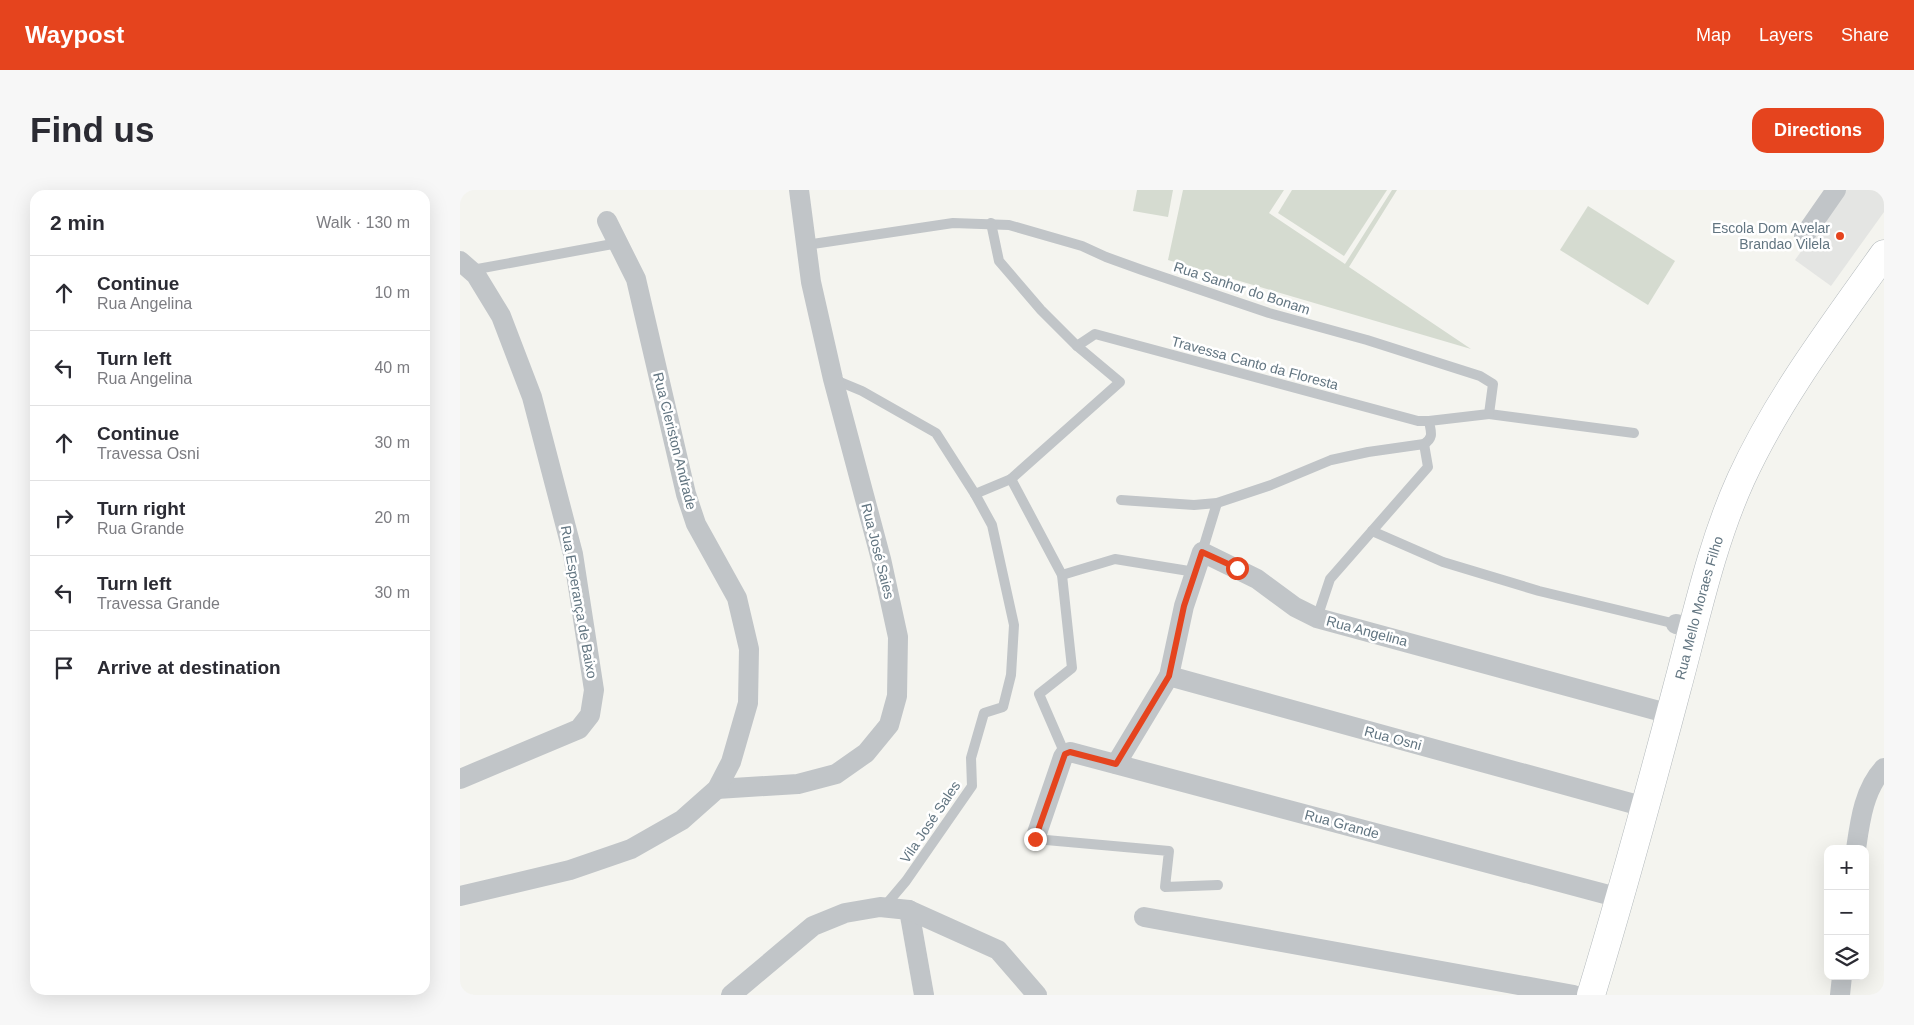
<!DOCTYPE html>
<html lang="en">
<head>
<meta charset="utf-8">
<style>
  body { margin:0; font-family:Arial,sans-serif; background:#f7f7f7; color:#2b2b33 }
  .controls { position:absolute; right:15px; bottom:15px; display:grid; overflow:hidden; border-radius:10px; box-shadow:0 5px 20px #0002 }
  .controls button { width:45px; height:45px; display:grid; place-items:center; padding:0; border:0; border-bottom:1px solid #e1e1e2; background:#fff; color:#2b2b33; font:25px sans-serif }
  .stop { position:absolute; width:15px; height:15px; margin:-11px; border:4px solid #e5441e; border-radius:50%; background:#fff }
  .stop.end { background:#e5441e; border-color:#fff; box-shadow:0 1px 5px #0008 }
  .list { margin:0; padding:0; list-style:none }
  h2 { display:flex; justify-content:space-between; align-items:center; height:65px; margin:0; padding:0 20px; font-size:21px }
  h2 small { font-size:16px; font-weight:400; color:#7c7c81 }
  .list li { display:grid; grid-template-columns:32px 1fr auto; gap:15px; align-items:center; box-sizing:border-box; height:75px; padding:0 20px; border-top:1px solid #e1e1e2 }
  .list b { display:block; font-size:19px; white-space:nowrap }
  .list p { margin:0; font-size:16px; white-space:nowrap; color:#7c7c81 }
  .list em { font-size:16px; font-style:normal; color:#7c7c81 }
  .icon { flex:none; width:28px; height:28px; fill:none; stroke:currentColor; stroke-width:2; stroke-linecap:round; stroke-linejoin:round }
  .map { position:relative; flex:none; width:1424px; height:805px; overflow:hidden; border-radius:15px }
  header { display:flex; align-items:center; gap:30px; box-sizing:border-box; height:70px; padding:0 25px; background:#e5441e; color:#fff }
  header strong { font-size:24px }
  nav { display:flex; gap:28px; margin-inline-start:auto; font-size:18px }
  .intro { display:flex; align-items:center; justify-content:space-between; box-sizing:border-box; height:120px; padding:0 30px }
  h1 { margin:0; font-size:35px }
  .button { padding:12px 22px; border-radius:15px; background:#e5441e; color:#fff; font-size:18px; font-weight:700 }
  main { display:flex; gap:30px; padding:0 30px }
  aside { flex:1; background:#fff; border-radius:15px; box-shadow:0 5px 20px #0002 }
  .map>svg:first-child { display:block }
</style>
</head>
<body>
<header>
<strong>Waypost</strong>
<nav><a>Map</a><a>Layers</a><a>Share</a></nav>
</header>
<div class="intro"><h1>Find us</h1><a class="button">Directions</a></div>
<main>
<aside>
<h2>2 min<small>Walk · 130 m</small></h2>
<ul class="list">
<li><svg class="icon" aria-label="ahead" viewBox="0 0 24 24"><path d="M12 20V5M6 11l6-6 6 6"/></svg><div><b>Continue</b><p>Rua Angelina</p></div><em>10 m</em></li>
<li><svg class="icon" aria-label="left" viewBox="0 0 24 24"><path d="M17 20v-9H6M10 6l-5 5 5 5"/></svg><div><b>Turn left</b><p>Rua Angelina</p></div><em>40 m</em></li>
<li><svg class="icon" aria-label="ahead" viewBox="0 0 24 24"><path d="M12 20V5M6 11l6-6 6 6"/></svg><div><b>Continue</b><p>Travessa Osni</p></div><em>30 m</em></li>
<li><svg class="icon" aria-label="right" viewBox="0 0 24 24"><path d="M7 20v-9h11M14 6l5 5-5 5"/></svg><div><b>Turn right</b><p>Rua Grande</p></div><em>20 m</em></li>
<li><svg class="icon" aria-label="left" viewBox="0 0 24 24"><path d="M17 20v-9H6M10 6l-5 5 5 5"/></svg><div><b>Turn left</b><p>Travessa Grande</p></div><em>30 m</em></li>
<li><svg class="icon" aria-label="arrive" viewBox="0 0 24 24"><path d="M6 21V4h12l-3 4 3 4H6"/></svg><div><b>Arrive at destination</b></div></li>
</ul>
</aside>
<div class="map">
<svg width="1424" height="805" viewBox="0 0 1424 805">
  <rect width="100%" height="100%" fill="#f4f4ef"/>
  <!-- built -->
  <polygon fill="#e4e5e3" points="1385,0 1424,0 1424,22 1371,96 1335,70"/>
  <!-- green -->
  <g fill="#d5dbd0">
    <polygon points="677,0 713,0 708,27 673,21"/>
    <polygon points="723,0 824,0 809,23 885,74 932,0 937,0 889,77 1011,159 708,70"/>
    <polygon points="832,0 927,0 884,66 818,23"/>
    <polygon points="1128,16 1215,71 1188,115 1100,60"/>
  </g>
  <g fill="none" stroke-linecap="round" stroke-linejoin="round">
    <!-- secondary casing -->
    <g stroke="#b3b9bc" stroke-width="29">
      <g id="secondary">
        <path id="s1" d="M1131,805C1162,703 1190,600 1217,498C1236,428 1251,355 1281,289C1318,208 1373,136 1424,64"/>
      </g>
    </g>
    <!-- lane -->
    <g stroke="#c1c5c8" stroke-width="10">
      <polyline points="346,55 493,33 549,35 622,56 646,67 682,80 809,123 907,150 1020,186 1033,194 1029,224 1174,243"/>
      <polyline points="12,80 158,53"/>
      <polyline points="617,156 635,144 958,231 969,231"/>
      <polyline points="373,189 402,201 476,243 515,304 551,289 660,192 617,156 581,120 539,71 531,33"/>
      <polyline points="551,289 602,385 612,478 579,504 605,564"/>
      <path d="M661,310L734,315L757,313L811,295L871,270L908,262L964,254C974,248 971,242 969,231L1029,224"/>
      <polyline points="912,341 983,372 1079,401 1216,434"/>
      <polyline points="742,362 757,313"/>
      <polyline points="602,385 655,369 735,382"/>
      <polyline points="857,428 870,389 968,277 964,254"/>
      <polyline points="575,649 709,661 705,697 758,695"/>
      <polyline points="424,717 446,691 512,596 511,568 524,523 543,517 551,485 554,435 532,335 515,304"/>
    </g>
    <!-- street -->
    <g stroke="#c1c5c8" stroke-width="20">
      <polyline points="1344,46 1376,0"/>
      <polyline points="0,71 16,85 41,126 72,207 113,364 134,500 130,525 119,539 0,589"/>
      <polyline points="1216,434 1233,438"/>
      <polyline points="709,486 1185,617"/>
      <polyline points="656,574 709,486 724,416 742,362 797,389 835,417 857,428 1210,524"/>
      <polyline points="257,599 338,594 376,584 406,563 429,535 437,506 438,447 421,369 373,189 351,92 339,0"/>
      <polyline points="575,649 603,567 605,564 610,562 1160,708"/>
      <path d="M1396,659C1400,631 1404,599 1424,578"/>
      <polyline points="0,706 110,680 171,659 222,630 257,599 271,572 288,513 289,459 277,408 236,334 226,304 176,89 147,31"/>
      <polyline points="449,720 464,805"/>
      <polyline points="684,727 1114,805"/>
      <polyline points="271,805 353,736 385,723 420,717 449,720 538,760 577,805"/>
      <polyline points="1380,805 1382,786"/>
    </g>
    <!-- secondary -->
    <use href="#secondary" stroke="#fff" stroke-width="28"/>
  </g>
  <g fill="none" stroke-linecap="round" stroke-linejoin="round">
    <!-- route -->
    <polyline stroke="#e5441e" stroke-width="6" points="575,649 605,564 610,562 656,574 709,486 724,416 742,362 777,378"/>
  </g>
  <!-- markers -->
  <circle fill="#e5441e" stroke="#fff" stroke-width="2" cx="1380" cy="46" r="5"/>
  <g text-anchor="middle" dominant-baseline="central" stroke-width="5" stroke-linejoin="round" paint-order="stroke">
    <!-- poi labels -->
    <g font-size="14" fill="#627581" stroke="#fff" text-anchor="end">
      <text x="1370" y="38">Escola Dom Avelar<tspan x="1370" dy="16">Brandao Vilela</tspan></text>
    </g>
    <!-- street labels -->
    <g font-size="14" fill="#627581" stroke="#fff">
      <text transform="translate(782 98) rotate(18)">Rua Sanhor do Bonam</text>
      <text transform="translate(795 173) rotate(15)">Travessa Canto da Floresta</text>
      <text transform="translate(215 251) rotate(76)">Rua Cleriston Andrade</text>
      <text transform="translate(418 361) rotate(76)">Rua José Saies</text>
      <text transform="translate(119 412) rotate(80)">Rua Esperança de Baixo</text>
      <text stroke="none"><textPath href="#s1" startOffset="402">Rua Mello Moraes Filho</textPath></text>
      <text transform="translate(907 441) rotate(15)">Rua Angelina</text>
      <text transform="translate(933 548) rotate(15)">Rua Osni</text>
      <text transform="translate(470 632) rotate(-56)">Vila José Sales</text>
      <text transform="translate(882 634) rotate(15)">Rua Grande</text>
    </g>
  </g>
</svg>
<div class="controls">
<button>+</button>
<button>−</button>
<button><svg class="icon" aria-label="layers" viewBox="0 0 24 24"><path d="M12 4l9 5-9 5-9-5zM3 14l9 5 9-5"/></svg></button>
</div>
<div class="stop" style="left:777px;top:378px"></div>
<div class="stop end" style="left:575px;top:649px"></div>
</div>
</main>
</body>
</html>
